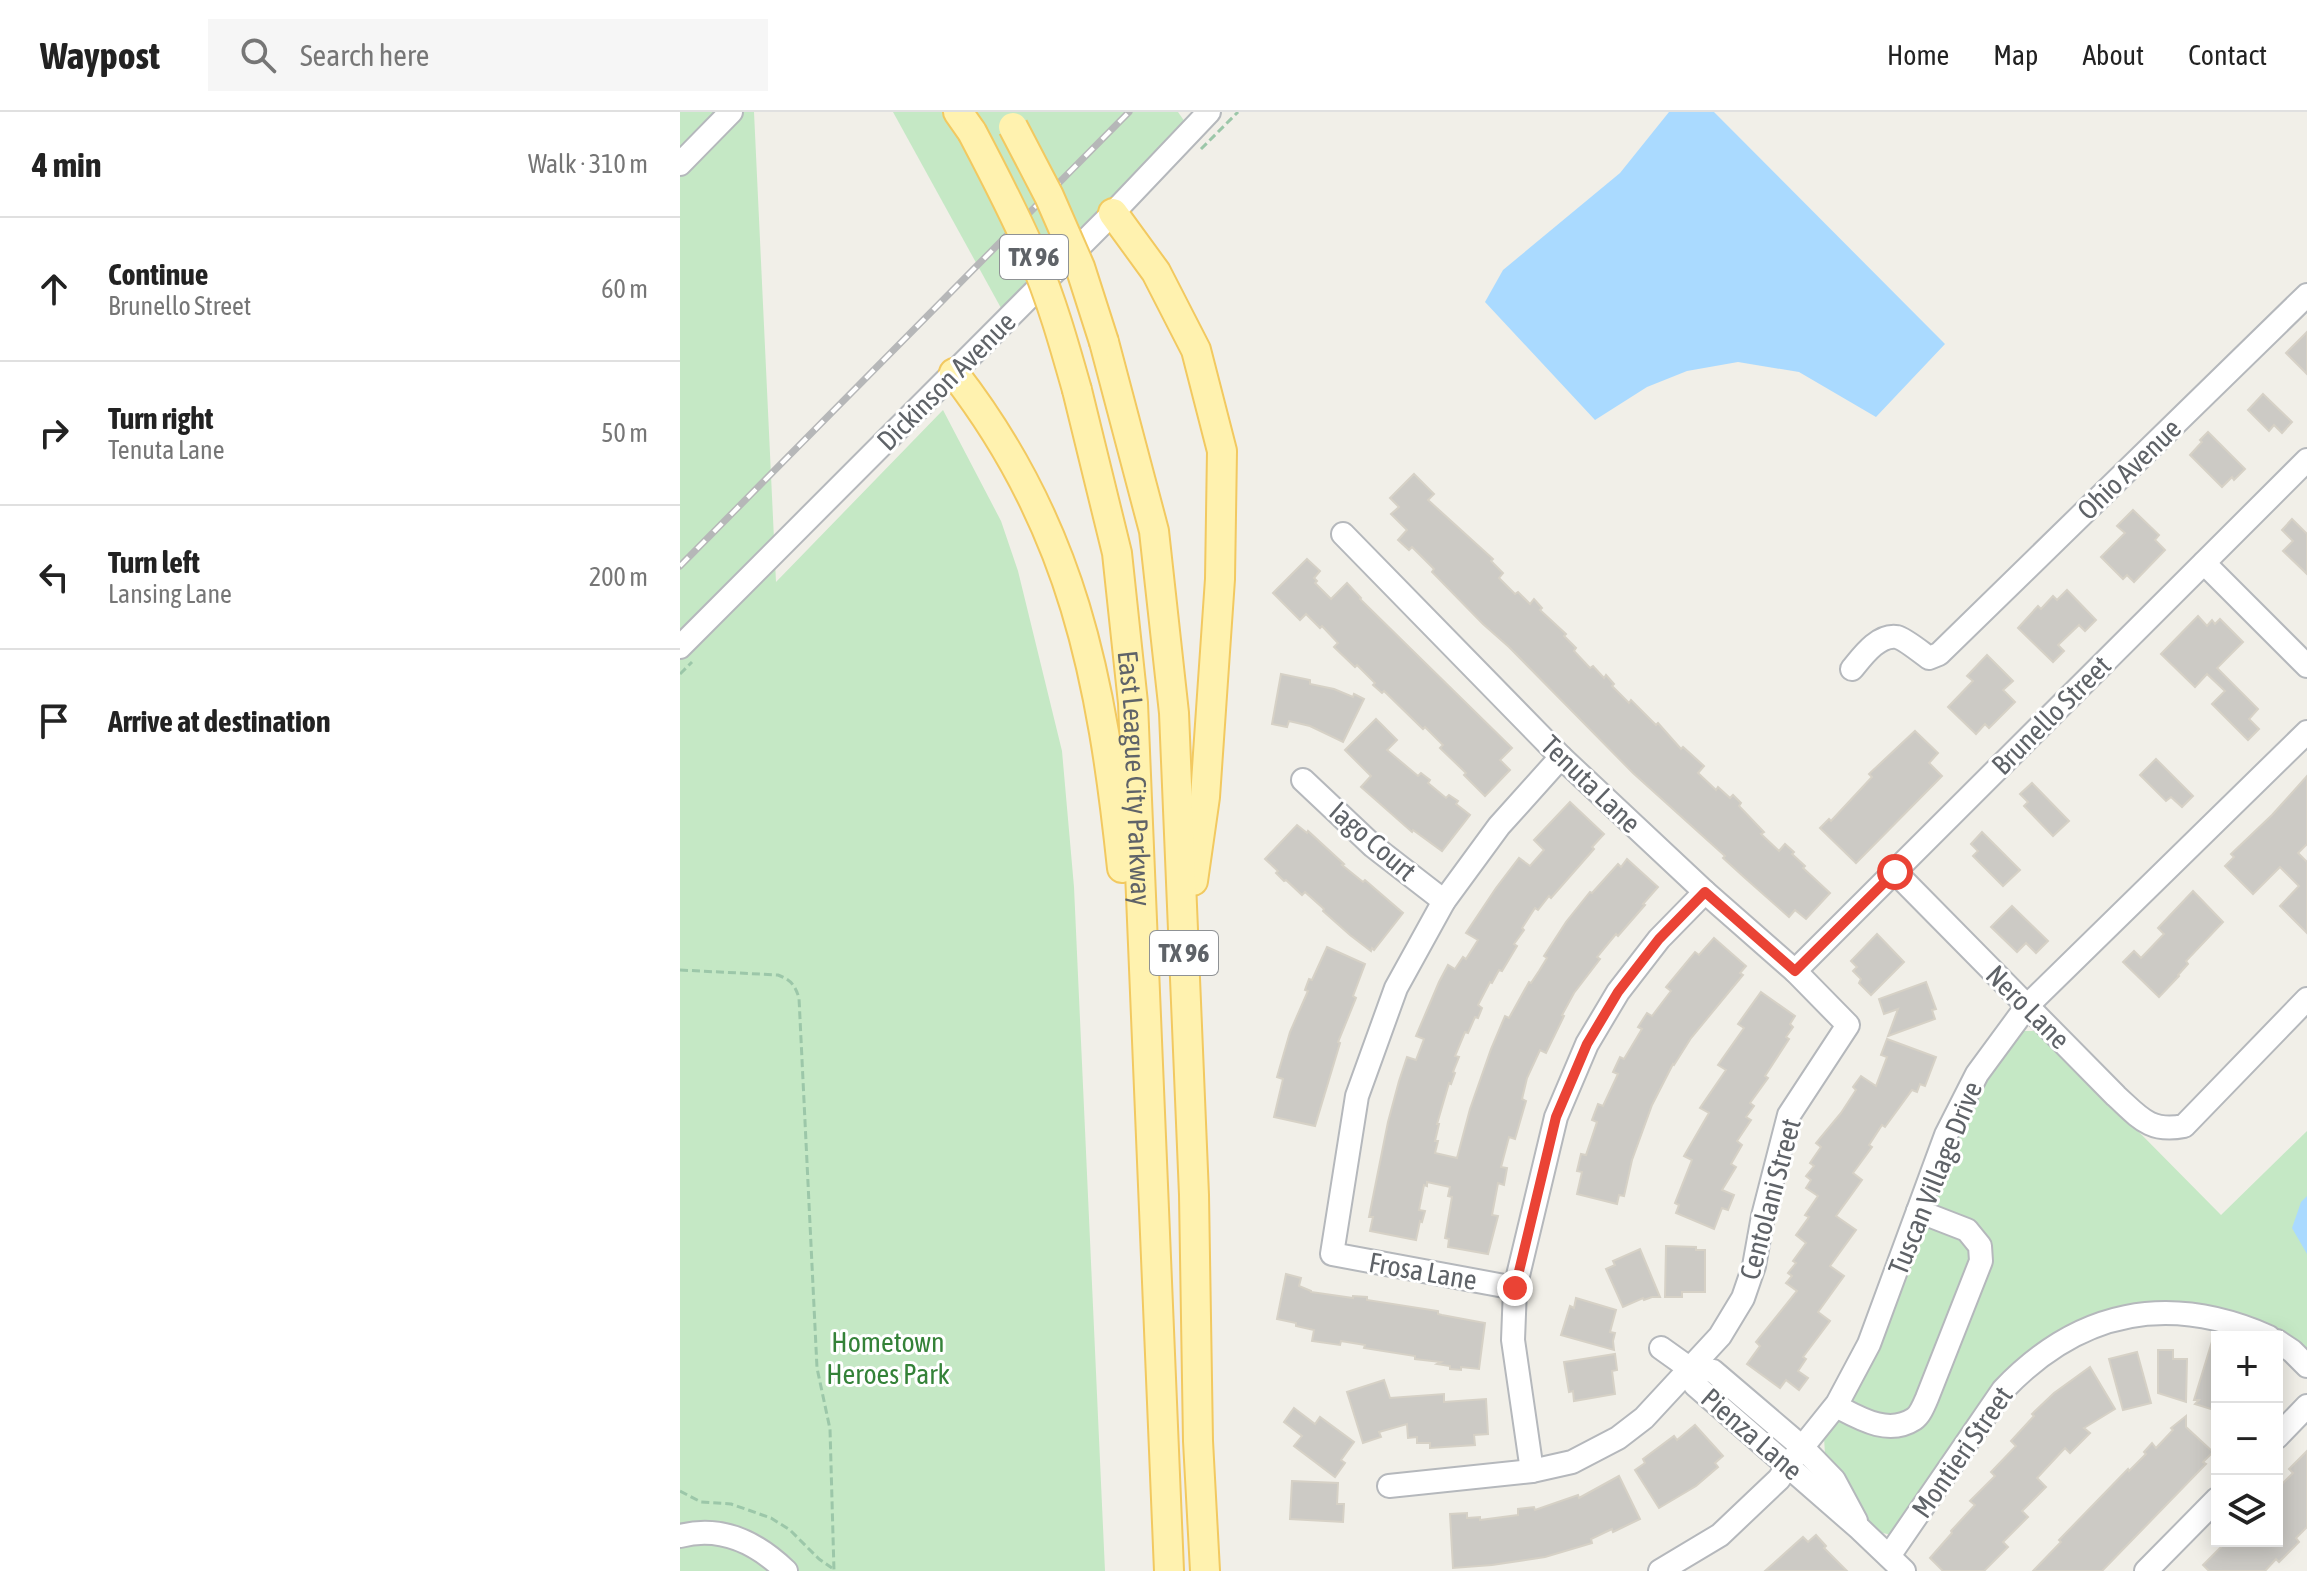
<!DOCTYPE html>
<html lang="en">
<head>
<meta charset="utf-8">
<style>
  body { margin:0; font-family:"Asap Condensed",sans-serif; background:#f6f6f6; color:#222 }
  .controls { position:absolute; right:24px; bottom:24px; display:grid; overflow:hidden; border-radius:0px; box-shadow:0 4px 20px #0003 }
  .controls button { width:72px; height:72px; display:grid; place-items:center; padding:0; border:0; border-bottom:2px solid #e0e0e0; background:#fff; color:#222; font:40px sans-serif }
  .stop { position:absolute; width:24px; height:24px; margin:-18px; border:6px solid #ea4335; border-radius:50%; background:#fff }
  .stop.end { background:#ea4335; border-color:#fff; box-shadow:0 2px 8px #0008 }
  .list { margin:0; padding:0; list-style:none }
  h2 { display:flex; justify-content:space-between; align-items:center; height:104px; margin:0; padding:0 32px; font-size:34px }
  h2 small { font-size:26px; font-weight:400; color:#767676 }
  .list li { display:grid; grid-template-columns:52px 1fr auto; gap:24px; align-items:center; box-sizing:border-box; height:144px; padding:0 32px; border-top:2px solid #e0e0e0 }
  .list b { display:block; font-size:30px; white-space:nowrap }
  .list p { margin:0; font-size:26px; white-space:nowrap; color:#767676 }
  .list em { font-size:26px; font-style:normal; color:#767676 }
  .icon { flex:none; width:44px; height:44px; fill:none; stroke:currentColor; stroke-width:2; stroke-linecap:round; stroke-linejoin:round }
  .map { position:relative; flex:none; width:1627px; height:1459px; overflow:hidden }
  header { display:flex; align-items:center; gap:48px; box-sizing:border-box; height:112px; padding:0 40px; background:#fff; border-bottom:2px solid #e0e0e0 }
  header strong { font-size:38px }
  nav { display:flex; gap:44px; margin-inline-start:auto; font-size:28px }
  .search { width:560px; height:72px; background:#f6f6f6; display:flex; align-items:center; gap:20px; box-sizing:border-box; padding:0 28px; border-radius:0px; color:#767676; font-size:30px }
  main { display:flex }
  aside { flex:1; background:#fff }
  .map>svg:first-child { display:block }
</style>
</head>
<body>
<header>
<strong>Waypost</strong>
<div class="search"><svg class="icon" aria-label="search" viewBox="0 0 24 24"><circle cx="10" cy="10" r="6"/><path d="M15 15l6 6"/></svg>Search here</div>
<nav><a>Home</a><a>Map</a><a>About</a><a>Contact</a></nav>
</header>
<main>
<aside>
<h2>4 min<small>Walk · 310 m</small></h2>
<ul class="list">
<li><svg class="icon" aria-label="ahead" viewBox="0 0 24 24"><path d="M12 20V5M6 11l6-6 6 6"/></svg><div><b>Continue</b><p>Brunello Street</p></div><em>60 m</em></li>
<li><svg class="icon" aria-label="right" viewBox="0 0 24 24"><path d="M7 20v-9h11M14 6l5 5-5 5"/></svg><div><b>Turn right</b><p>Tenuta Lane</p></div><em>50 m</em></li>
<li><svg class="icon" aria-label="left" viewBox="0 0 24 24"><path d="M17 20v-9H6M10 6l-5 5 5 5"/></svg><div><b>Turn left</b><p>Lansing Lane</p></div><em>200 m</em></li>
<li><svg class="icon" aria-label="arrive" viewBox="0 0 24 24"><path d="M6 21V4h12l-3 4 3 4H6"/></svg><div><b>Arrive at destination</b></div></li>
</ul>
</aside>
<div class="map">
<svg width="1627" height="1459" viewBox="0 0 1627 1459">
  <rect width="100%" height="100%" fill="#f1efe8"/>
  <!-- green -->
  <g fill="#c5e8c5">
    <polygon points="0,0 74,0 96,470 263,298 321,409 338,459 382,639 394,775 425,1459 0,1459"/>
    <polygon points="213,0 498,0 505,10 321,196"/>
    <polygon points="1344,919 1354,919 1364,924 1541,1103 1627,1019 1627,1238 1621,1233 1570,1209 1533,1198 1367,1230 1212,1423 1198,1420 1191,1416 1169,1374 1145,1343 1144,1325 1198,1232 1295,984 1317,952"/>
  </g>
  <!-- water -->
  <g fill="#aadaff">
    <polygon points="989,0 1034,0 1265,232 1196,305 1119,260 1058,250 1007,259 967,275 915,308 805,190 823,158 940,61"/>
    <polygon points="1627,1084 1627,1142 1612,1116 1621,1090"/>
  </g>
  <!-- building -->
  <g fill="#cccac5" stroke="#d6d1c6" stroke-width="2">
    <polygon points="1627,220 1627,262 1606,241"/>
    <polygon points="1583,282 1612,310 1602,321 1594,313 1589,319 1568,298"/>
    <polygon points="1528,320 1565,357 1554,368 1552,365 1542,375 1510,343 1522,330 1520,328"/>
    <polygon points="734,362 754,382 748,388 813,447 811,449 823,461 819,466 835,482 838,480 850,492 854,487 862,496 860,498 886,522 884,524 896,536 894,539 910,556 913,554 924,566 926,563 934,572 932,574 949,591 951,588 976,613 978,611 1001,637 1003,635 1024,654 1018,661 1036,678 1038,675 1050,686 1053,683 1061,691 1059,694 1084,720 1081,722 1099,739 1105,732 1114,740 1112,742 1125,754 1123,756 1150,781 1126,807 1115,798 1109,805 1065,766 1043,746 1045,744 953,661 829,535 803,512 752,460 754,457 732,435 729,438 718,428 727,418 711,402 719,395 710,386"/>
    <polygon points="1453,398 1479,423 1475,428 1485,438 1454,470 1447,463 1443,467 1421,445 1445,421 1437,414"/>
    <polygon points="1612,407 1627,422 1627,462 1603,439 1613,429 1602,418"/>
    <polygon points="627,447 640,459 634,466 637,469 635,471 651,487 667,471 681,486 680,487 832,636 820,648 830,658 805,684 784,663 786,661 760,636 763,633 745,615 743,617 704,579 702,581 693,573 695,571 677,553 675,555 654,535 658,531 642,514 640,516 626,502 620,508 593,481"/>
    <polygon points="1387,478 1416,508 1405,519 1399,513 1378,533 1384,539 1373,550 1338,516 1358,494 1361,497 1373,484 1377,488"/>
    <polygon points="1518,504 1527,514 1532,508 1535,512 1540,507 1563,530 1537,556 1578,597 1569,607 1579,617 1568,628 1532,592 1545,579 1527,562 1515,575 1481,542"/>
    <polygon points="1307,543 1333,569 1323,578 1335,590 1309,616 1305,612 1296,622 1268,595 1293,569 1287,564"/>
    <polygon points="601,562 630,568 630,572 654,577 673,585 674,582 684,587 663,630 630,614 609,609 607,615 592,612"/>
    <polygon points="696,607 717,628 707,638 738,664 741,661 750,668 748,671 766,686 769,683 778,689 776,692 790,703 762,739 733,718 732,720 681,675 691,664 665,638"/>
    <polygon points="1235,619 1258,641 1249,651 1262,664 1176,751 1140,716 1149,707 1151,709 1192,665 1189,662"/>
    <polygon points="1476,647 1513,684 1502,695 1491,685 1486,689 1460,663"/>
    <polygon points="1627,664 1627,732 1618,741 1627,750 1627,821 1600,794 1619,774 1600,755 1573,782 1545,754 1554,745 1551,742 1592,703"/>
    <polygon points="1352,671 1389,709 1373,724 1344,694 1348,690 1340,682"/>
    <polygon points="890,690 924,722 912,735 914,737 871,786 869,784 858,798 855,796 842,816 844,818 834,832 837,834 822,859 819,858 812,871 810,870 798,893 802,896 798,906 795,905 788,921 785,920 775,944 779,945 773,960 775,961 771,972 769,971 757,1012 759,1012 755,1029 758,1029 755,1041 777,1046 790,997 811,937 825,904 829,906 849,870 851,871 859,859 867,846 864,844 886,810 910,780 912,781 938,752 941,755 947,747 978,775 963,792 965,793 938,824 936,822 917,845 920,847 894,881 882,903 884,904 866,941 860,938 847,966 842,987 846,989 835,1027 829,1025 821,1055 827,1056 824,1073 818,1071 812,1103 818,1104 808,1142 768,1135 769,1127 765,1126 772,1085 768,1084 770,1075 747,1070 747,1074 744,1073 739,1098 745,1099 742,1110 740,1109 736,1128 690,1119 693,1105 689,1105 708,1010 719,969 727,945 736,948 744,927 736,924 759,870 768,853 775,857 783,845 786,847 798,828 786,821 816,776 839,746 850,754 864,738 854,728"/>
    <polygon points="617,713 627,721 628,719 664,752 662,753 683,770 685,768 723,801 694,838 692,836 691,839 670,823 643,799 644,797 625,780 622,783 606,768 604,769 596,761 598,759 585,747"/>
    <polygon points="1302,720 1340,758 1323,774 1293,744 1298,739 1291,732"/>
    <polygon points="1513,779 1543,810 1506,849 1508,852 1498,863 1499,864 1479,885 1443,850 1454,839 1461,846 1484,822 1478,816"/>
    <polygon points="1332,794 1368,829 1356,841 1346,831 1337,840 1311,815"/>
    <polygon points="1197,822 1224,850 1191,883 1179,871 1181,867 1173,859 1177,855 1171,849"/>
    <polygon points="1034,826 1066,854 1060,861 1063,863 1011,926 994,953 993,952 972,993 952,1048 944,1084 939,1083 937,1092 897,1082 902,1060 897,1059 901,1042 906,1043 917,1010 912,1008 918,992 923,994 938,962 933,960 940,945 944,947 962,917 958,915 967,901 972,904 991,879 986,875 1015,840 1019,843"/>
    <polygon points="647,835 685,852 673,884 676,886 658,930 660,931 635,1014 594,1005 603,967 597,965 610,920 628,879 625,878 629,867 632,868"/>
    <polygon points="1246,870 1256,897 1252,898 1255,907 1208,924 1218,897 1204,902 1199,887"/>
    <polygon points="1081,880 1115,904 1110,912 1113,915 1106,925 1109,927 1085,964 1088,966 1070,991 1074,994 1066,1005 1071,1008 1057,1029 1062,1033 1051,1052 1056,1055 1042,1078 1054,1083 1048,1098 1042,1096 1034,1117 996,1101 999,1093 995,1091 1012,1048 1004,1044 1029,1001 1020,996 1046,958 1038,953 1064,916 1058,912"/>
    <polygon points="1207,927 1256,945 1245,974 1240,972 1237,980 1232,978 1205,1015 1202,1013 1189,1033 1192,1035 1173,1061 1182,1068 1156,1104 1176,1118 1150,1154 1164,1164 1138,1200 1150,1209 1123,1245 1126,1247 1118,1259 1128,1266 1119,1278 1106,1268 1100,1276 1067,1252 1080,1234 1076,1230 1117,1179 1106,1171 1112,1164 1108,1161 1116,1151 1113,1149 1126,1131 1116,1123 1129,1105 1125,1103 1138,1084 1126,1076 1131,1068 1126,1064 1134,1054 1130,1051 1141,1035 1136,1031 1161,1001 1176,978 1173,975 1181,964 1196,974 1207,945 1201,943"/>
    <polygon points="986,1134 1016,1135 1016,1138 1025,1138 1025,1180 1002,1180 1002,1185 985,1185"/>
    <polygon points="960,1137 980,1185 972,1185 964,1188 963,1186 943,1195 926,1157 935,1153 933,1149"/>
    <polygon points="606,1162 621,1166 619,1174 631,1179 631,1180 673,1186 673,1184 687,1185 687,1188 758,1199 758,1202 762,1203 805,1211 799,1257 781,1255 781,1258 770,1257 770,1254 757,1252 761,1250 735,1247 735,1244 684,1236 685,1233 661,1229 660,1233 632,1229 634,1218 616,1214 616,1211 597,1207"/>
    <polygon points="896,1186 936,1198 930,1220 935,1221 933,1229 934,1238 881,1223 890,1194 894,1196"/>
    <polygon points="1534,1223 1537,1223 1537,1299 1515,1292 1519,1288 1514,1288"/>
    <polygon points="1478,1238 1493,1238 1493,1247 1507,1247 1506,1290 1478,1281"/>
    <polygon points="1457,1240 1471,1291 1443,1298 1429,1247"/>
    <polygon points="935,1242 937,1258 932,1259 935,1282 894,1289 893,1279 889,1280 884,1250"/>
    <polygon points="1410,1255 1435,1297 1404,1316 1410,1321 1390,1341 1385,1336 1357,1366 1366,1375 1342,1399 1348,1405 1323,1430 1328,1435 1304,1459 1263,1459 1250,1446 1272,1421 1271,1419 1295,1393 1290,1389 1315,1364 1311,1360 1336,1334 1331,1329 1354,1304 1352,1302 1374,1281"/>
    <polygon points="704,1268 710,1286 764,1282 764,1290 806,1287 808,1322 794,1323 795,1333 750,1336 750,1331 737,1331 737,1325 728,1326 727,1312 699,1320 701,1325 683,1331 667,1280"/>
    <polygon points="614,1296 635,1312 640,1305 674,1330 661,1348 665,1351 655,1365 614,1334 622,1324 604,1310"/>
    <polygon points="1506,1304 1506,1315 1533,1340 1523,1350 1526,1352 1422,1459 1353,1459 1381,1430 1379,1428 1448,1357 1449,1359 1466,1342 1464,1340 1472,1331 1476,1336 1493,1318 1491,1316"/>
    <polygon points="1015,1313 1043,1344 1035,1351 1038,1355 1016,1374 979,1396 955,1358 965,1351 963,1347 994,1324 997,1328"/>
    <polygon points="1627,1339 1627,1415 1616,1426 1619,1430 1599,1450 1596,1447 1585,1459 1529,1459 1523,1453 1547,1429 1597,1429 1597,1377 1613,1361 1609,1357"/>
    <polygon points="939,1364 960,1407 933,1420 932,1417 911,1427 912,1431 865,1445 812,1453 773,1456 770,1402 787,1401 787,1406 800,1405 800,1408 838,1403 838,1397 854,1395 855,1398 898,1383 899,1386"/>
    <polygon points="612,1369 658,1371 657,1392 664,1392 663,1410 610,1407"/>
    <polygon points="1136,1423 1146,1434 1144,1436 1167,1459 1085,1459 1123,1425 1128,1430"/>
  </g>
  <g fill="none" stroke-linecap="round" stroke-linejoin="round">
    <!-- minor casing -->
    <g stroke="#b5b8bc" stroke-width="26">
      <g id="minor">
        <polyline points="0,52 51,0"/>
        <polyline points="663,422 881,645 1025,780 1115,859 1168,913 1109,1003 1083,1104 1074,1154 1063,1186 1040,1224 964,1306 938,1326 892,1350 852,1359 709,1374"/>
        <polyline points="1524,451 1627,554"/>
        <polyline points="0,535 433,101 529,0"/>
        <path d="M1172,557C1182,545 1198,522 1217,525C1225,527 1242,541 1249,546L1259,542L1627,183"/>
        <polyline points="623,668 693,734 764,789"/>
        <path d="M1215,760L1436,984C1459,1005 1470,1021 1504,1014L1627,887"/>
        <polyline points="1115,859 1627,348"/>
        <polyline points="835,1176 652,1142 677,984 716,876 764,789 819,714 881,645"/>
        <polyline points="1597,1229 1612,1239 1627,1254"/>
        <polyline points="981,1236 1009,1256 1033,1259 1122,1335 1154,1368 1176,1409"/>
        <polyline points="1009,1256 1015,1273 1180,1417 1224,1459"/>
        <path d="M1156,1294C1179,1306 1208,1324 1234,1307C1240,1303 1244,1293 1247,1286L1301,1149L1300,1134L1287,1118L1238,1099"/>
        <polyline points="1597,1325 1627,1294"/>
        <polyline points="852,1359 833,1228 835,1176 876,1005 907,932 938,880 979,827 1025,780"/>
        <path d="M0,1424C42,1413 77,1431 106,1459"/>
        <path d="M1209,1444L1323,1278C1398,1199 1488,1180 1589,1225"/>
        <polyline points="980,1459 1040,1423 1099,1367 1108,1353 1157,1292 1189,1232 1266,1023 1297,962 1347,894 1627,620"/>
        <polyline points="1466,1459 1537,1387"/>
      </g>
    </g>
    <!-- major casing -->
    <g stroke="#f2c960" stroke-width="32">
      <g id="major">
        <polyline points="278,0 292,20"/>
        <polyline points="433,101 476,160 516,238 542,339 540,467 525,685 513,769"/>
        <polyline points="424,230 474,419 494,601 514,1083 518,1329 525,1459"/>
        <path d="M274,261C393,414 422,567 442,756"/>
        <path id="s1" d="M397,278L437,441L453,591L489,1459"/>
      </g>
    </g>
    <!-- path -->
    <g stroke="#9cc7a9" stroke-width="3" stroke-dasharray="8 4" stroke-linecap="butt">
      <polyline points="521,37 558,0"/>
      <polyline points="0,562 12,550"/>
      <path d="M0,858L98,863C111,868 115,873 119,886L137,1256L150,1317L154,1459"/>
      <polyline points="0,1379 21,1390 51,1392 91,1406 110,1418 139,1447 152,1456"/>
    </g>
    <!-- minor -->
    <use href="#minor" stroke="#fff" stroke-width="22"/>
    <!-- major -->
    <use href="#major" stroke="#fff2af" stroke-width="28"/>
    <!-- rail casing -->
    <g stroke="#b6b7b8" stroke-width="7">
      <polyline id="rail" points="0,454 449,0"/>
    </g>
    <!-- rail -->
    <use href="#rail" stroke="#fff" stroke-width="4" stroke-dasharray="12" stroke-linecap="butt"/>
    <!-- major-bridge casing -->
    <g stroke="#f2c960" stroke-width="32" stroke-linecap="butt">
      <g id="major-bridge">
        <polyline points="333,15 369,84 400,155 424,230"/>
        <path d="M292,20C313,60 334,100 352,142C371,186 384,232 397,278"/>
      </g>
    </g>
    <!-- major-bridge -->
    <use href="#major-bridge" stroke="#fff2af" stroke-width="28"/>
  </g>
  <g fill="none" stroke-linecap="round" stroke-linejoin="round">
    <!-- route -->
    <polyline stroke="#ea4335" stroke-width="10" points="835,1176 876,1005 907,932 938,880 979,827 1025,780 1115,859 1215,760"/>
  </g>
  <g text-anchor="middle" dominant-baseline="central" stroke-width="6" stroke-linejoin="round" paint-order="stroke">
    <!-- shield labels -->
    <g fill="#fff" stroke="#8f9295" stroke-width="2">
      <rect x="320" y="123" width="68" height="44" rx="6"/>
      <rect x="470" y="819" width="68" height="44" rx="6"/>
    </g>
    <g font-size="26" font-weight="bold" fill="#5f6368">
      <text x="354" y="145">TX 96</text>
      <text x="504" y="841">TX 96</text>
    </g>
    <!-- street labels -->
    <g font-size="28" fill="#5f6368" stroke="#fff">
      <text transform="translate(266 269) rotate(-45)">Dickinson Avenue</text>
      <text transform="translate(1449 357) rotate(-44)">Ohio Avenue</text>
      <text transform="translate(1371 603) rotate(-45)">Brunello Street</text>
      <text stroke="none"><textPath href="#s1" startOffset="394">East League City Parkway</textPath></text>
      <text transform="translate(911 672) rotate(44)">Tenuta Lane</text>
      <text transform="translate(693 729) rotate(41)">Iago Court</text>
      <text transform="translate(1348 895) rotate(45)">Nero Lane</text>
      <text transform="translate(1255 1066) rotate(-68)">Tuscan Village Drive</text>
      <text transform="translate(1090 1087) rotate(-75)">Centolani Street</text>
      <text transform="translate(743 1159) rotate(10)">Frosa Lane</text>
      <text transform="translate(1072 1322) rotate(41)">Pienza Lane</text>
      <text transform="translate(1282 1340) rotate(-55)">Montieri Street</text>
    </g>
    <!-- park labels -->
    <g font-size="28" fill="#348238" stroke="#fff">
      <text x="208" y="1230">Hometown<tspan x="208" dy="32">Heroes Park</tspan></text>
    </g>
  </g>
</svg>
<div class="controls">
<button>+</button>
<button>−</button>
<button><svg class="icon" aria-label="layers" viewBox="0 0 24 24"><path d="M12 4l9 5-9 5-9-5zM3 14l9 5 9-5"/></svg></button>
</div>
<div class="stop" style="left:1215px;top:760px"></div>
<div class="stop end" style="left:835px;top:1176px"></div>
</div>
</main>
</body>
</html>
